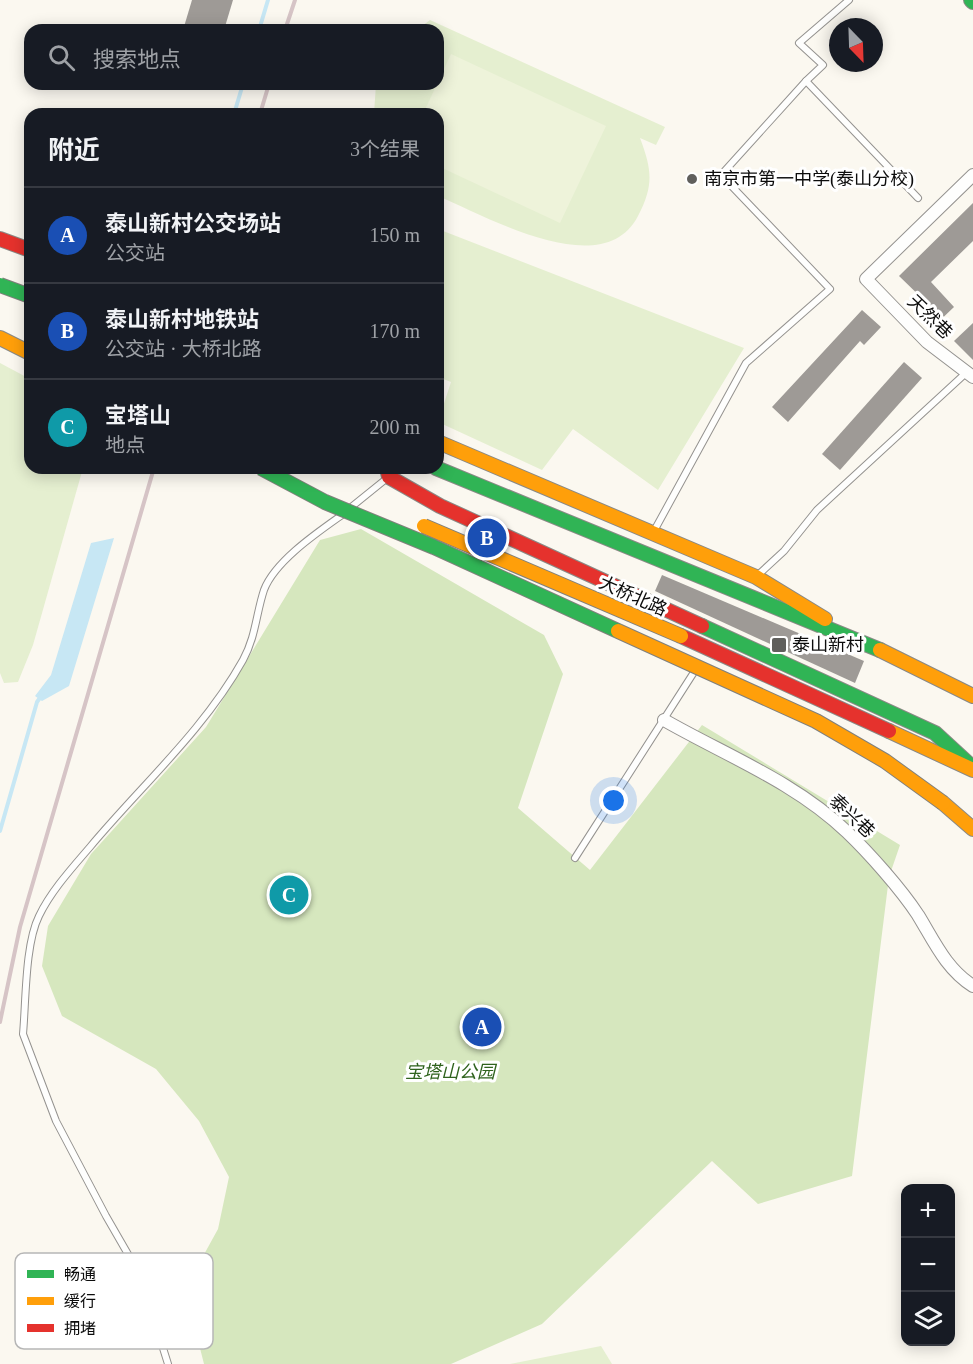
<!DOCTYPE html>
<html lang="zh">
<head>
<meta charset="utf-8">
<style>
  body { margin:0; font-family:"Times New Roman","Noto Sans SC",serif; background:#20242c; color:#f1f3f6 }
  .controls { position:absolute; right:18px; bottom:18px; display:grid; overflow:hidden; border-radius:12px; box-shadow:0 3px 15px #0003 }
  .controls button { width:54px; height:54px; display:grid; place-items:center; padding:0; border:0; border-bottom:2px solid #363941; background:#171b24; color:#f1f3f6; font:30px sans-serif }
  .compass { position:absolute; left:829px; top:18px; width:54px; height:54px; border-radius:50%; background:#171b24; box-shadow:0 3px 15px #0003; rotate:157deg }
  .you { position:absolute; left:614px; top:801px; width:21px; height:21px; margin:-15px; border:4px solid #fff; border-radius:50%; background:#1a73e8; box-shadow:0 0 0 9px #1a73e833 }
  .badge { display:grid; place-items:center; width:39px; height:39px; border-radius:50%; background:#1a73e8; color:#fff; font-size:20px; font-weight:700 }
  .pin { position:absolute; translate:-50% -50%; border:3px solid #fff; box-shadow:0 2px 6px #0006 }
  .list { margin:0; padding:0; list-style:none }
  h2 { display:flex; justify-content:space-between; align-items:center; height:78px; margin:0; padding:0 24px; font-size:26px }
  h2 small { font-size:20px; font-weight:400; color:#9ea1a6 }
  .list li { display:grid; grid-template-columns:39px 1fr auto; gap:18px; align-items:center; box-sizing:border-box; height:96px; padding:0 24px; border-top:2px solid #363941 }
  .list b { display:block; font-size:22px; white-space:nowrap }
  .list p { margin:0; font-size:20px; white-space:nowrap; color:#9ea1a6 }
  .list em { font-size:20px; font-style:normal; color:#9ea1a6 }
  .icon { flex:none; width:33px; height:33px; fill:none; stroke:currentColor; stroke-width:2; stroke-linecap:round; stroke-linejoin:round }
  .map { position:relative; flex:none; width:973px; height:1364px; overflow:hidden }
  .search { position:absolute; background:#171b24; box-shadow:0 3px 15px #0003; left:24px; top:24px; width:420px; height:66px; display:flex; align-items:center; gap:15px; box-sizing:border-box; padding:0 21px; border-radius:18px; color:#9ea1a6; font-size:22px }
  .panel { position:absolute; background:#171b24; box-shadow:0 3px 15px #0003; left:24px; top:108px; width:420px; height:366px; border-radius:18px }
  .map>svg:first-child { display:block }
</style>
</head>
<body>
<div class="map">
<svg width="973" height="1364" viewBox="0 0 973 1364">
  <rect width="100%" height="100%" fill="#fbf8f0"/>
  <!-- green -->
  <g fill="#e5efd0">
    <path d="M430,20L665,127L656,145L640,138C652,170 654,185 638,216C603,284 486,216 438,196V114H374L376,84H438V30H417Z"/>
    <polygon points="438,229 744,348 658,490 573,429 542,470 438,422 451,382 438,377"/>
    <polygon points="0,363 30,379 30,468 83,468 33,645 18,682 4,683 0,673"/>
    <polygon points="601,1346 612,1364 510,1364"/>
  </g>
  <!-- forest -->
  <polygon fill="#d6e7be" points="361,529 544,635 563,674 518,808 590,870 702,725 900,845 889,877 852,1176 758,1204 712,1161 542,1324 451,1364 204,1364 185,1289 218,1229 229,1177 199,1121 156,1069 62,1016 42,966 48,926 91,854 206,727 320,540"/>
  <!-- pitch -->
  <polygon fill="#eef3da" points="451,54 606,126 560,223 438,166 438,114 423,114"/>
  <!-- water -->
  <polygon fill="#c7e7f4" points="114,538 69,686 42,701 35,696 51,675 91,543"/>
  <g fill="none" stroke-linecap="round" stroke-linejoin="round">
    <!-- stream -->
    <g stroke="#c7e7f4" stroke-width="4">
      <polyline points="259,30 268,0"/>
      <polyline points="234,114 243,84"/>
      <polyline points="0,831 37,702 42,695"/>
    </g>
  </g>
  <!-- building -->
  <g fill="#9e9a96">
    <polygon points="192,0 233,0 224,30 183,30"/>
    <polygon points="973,203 973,241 931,282 954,307 932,328 920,315 930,306 899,276"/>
    <polygon points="862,310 881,327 864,345 860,341 788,422 772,407"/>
    <polygon points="973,323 973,360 954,341"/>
    <polygon points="904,362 922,378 840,470 822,454"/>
    <polygon points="662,575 864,661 855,683 655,591"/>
  </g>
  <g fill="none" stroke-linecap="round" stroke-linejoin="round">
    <!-- lane casing -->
    <g stroke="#94928f" stroke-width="8">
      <g id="lane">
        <polyline points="806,81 823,65 799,43 849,0"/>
        <polyline points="350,508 386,479"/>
        <polyline points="654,531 746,363 830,289 721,175 806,81 918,198"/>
        <polyline points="758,575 784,551 817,510 967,372"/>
        <polyline points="575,858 696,669"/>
        <path d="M168,1364L140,1275L106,1216L56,1121L23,1034C26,1001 25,944 39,916C51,891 72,868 90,847C141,786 204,730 243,660C256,636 256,614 264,590C275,561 318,532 342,515"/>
      </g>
    </g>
    <!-- street casing -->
    <g stroke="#94928f" stroke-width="14">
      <g id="street">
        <polyline points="973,175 866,279 927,342 973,377"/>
        <path d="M664,720C725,755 795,782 847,832C869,853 901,889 918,915C934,941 946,969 973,986"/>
      </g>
    </g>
    <!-- fast casing -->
    <g stroke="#8a8985" stroke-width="16">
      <g id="fast">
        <polyline points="971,0 973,2"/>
        <polyline points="436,468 880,650"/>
        <polyline points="702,626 935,733 970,765"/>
      </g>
    </g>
    <!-- slow casing -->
    <g stroke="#8a8985" stroke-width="16">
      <g id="slow">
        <polyline points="0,338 30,353"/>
        <polyline points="438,442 756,577 825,619"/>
        <polyline points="880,650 973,696"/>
        <polyline points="889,731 973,770"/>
        <polyline points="943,803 973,829"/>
      </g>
    </g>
    <!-- jam casing -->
    <g stroke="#8a8985" stroke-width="16">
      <g id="jam">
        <polyline points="0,239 30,250"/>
        <polyline points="387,468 389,477 440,506 702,626"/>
        <polyline points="681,636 889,731"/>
      </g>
    </g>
    <!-- lane -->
    <use href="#lane" stroke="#fefefd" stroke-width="6"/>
    <!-- street -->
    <use href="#street" stroke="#fefefd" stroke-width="12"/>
    <!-- fast -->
    <use href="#fast" stroke="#30b455" stroke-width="14"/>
    <!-- slow -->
    <use href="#slow" stroke="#ff9f0a" stroke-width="14"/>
    <!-- jam -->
    <use href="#jam" stroke="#e5322d" stroke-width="14"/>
    <!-- rail -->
    <g stroke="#d6c4c6" stroke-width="4">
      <polyline points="285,30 295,0"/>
      <polyline points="260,114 269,84"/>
      <polyline points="0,1022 20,927 154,468"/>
    </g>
    <!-- fast-bridge casing -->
    <g stroke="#81807c" stroke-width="16" stroke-linecap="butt">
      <g id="fast-bridge">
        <polyline points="0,285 30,296"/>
        <polyline points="261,468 325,502 434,547 618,631"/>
      </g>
    </g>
    <!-- slow-bridge casing -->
    <g stroke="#81807c" stroke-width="16" stroke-linecap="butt">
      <g id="slow-bridge">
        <polyline points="424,526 681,636"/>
        <polyline points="618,631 816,721 885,761 943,803"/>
      </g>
    </g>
    <!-- fast-bridge -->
    <use href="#fast-bridge" stroke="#30b455" stroke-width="14"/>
    <!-- slow-bridge -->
    <use href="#slow-bridge" stroke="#ff9f0a" stroke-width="14"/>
  </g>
  <!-- markers -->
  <g fill="#605f5c" stroke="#fff" stroke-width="2">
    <circle cx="692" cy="179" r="6"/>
    <rect x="771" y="637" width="16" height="16" rx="3"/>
  </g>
  <g text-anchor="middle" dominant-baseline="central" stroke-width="6" stroke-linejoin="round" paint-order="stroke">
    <!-- poi labels -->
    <g font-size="18" fill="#0c0c0c" stroke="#fff" text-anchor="start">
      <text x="704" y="179">南京市第一中学(泰山分校)</text>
      <text x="792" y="645">泰山新村</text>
    </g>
    <!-- street labels -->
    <g font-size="18" fill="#0c0c0c" stroke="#fff">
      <text transform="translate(930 317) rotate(44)">天然巷</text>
      <text transform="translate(633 596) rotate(24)">大桥北路</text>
      <text transform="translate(852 816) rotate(43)">泰兴巷</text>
    </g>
    <!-- park labels -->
    <g font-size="18" font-style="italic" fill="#30631e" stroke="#fff">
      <text x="450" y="1072">宝塔山公园</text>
    </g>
  </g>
  <!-- legend -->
  <rect x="15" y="1253" width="198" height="96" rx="9" fill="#fff" stroke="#b6b6b6" stroke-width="1.5"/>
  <rect x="27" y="1270" width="27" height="8" fill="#30b455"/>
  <rect x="27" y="1297" width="27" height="8" fill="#ff9f0a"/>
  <rect x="27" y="1324" width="27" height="8" fill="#e5322d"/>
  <g font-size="16" fill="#0c0c0c">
    <text x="64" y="1280">畅通</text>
    <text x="64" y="1307">缓行</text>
    <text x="64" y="1334">拥堵</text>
  </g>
</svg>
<div class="controls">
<button>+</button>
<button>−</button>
<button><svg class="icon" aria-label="layers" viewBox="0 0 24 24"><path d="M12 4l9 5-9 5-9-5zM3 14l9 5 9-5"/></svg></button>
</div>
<svg class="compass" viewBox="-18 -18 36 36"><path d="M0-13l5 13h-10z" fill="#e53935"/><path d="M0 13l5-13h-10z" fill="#9ea1a6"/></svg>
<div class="you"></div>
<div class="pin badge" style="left:482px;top:1027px;background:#1a4fb4">A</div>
<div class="pin badge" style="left:487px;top:538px;background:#1a4fb4">B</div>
<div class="pin badge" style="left:289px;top:895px;background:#0f9aa8">C</div>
<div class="search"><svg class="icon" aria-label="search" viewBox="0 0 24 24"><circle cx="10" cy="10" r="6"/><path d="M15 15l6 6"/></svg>搜索地点</div>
<section class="panel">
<h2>附近<small>3个结果</small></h2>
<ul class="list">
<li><span class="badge" style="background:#1a4fb4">A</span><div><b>泰山新村公交场站</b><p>公交站</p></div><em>150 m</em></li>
<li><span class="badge" style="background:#1a4fb4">B</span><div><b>泰山新村地铁站</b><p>公交站 · 大桥北路</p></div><em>170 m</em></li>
<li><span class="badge" style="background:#0f9aa8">C</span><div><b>宝塔山</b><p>地点</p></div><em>200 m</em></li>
</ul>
</section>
</div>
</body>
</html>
